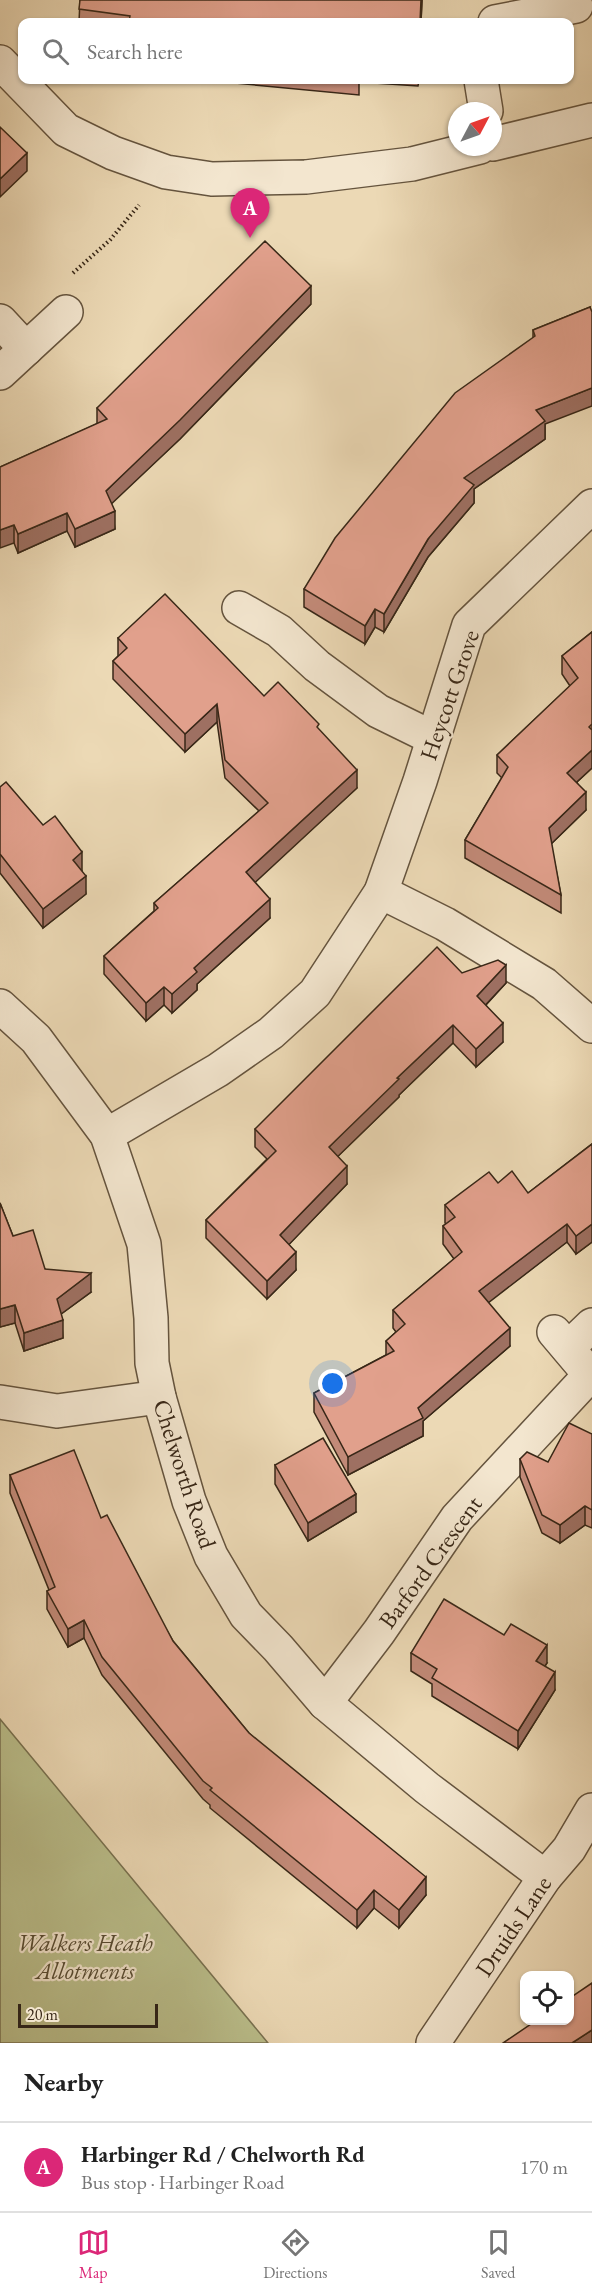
<!DOCTYPE html>
<html lang="en">
<head>
<meta charset="utf-8">
<style>
  body { margin:0; font-family:"EB Garamond",serif; background:#f2f2f2; color:#222 }
  .controls { position:absolute; right:18px; bottom:18px; display:grid; overflow:hidden; border-radius:12px; box-shadow:0 2px 4px #0004 }
  .controls button { width:54px; height:54px; display:grid; place-items:center; padding:0; border:0; border-bottom:2px solid #e0e0e0; background:#fff; color:#222; font:30px sans-serif }
  .compass { position:absolute; left:448px; top:102px; width:54px; height:54px; border-radius:50%; background:#fff; box-shadow:0 2px 4px #0004; rotate:49deg }
  .scale { position:absolute; left:18px; bottom:15px; width:140px; box-sizing:border-box; padding-left:6px; border:3px solid #382717; border-top:0; font-size:16px; line-height:21px; white-space:nowrap; color:#382717; -webkit-text-stroke:4px #f3e6cf; paint-order:stroke }
  .you { position:absolute; left:333px; top:1384px; width:21px; height:21px; margin:-15px; border:4px solid #fff; border-radius:50%; background:#1a73e8; box-shadow:0 0 0 9px #1a73e833 }
  .badge { display:grid; place-items:center; width:39px; height:39px; border-radius:50%; background:#db2777; color:#fff; font-size:20px; font-weight:700 }
  .pin { position:absolute; translate:-50% -50px; filter:drop-shadow(0 2px 3px #0008) }
  .pin::after { content:''; position:absolute; top:32px; width:21px; height:18px; background:inherit; clip-path:polygon(0 0,100% 0,50% 100%) }
  .list { margin:0; padding:0; list-style:none }
  h2 { display:flex; justify-content:space-between; align-items:center; height:78px; margin:0; padding:0 24px; font-size:26px }
  h2 small { font-size:20px; font-weight:400; color:#767676 }
  .list li { display:grid; grid-template-columns:39px 1fr auto; gap:18px; align-items:center; box-sizing:border-box; height:90px; padding:0 24px; border-top:2px solid #e0e0e0 }
  .list b { display:block; font-size:22px; white-space:nowrap }
  .list p { margin:0; font-size:20px; white-space:nowrap; color:#767676 }
  .list em { font-size:20px; font-style:normal; color:#767676 }
  .icon { flex:none; width:33px; height:33px; fill:none; stroke:currentColor; stroke-width:2; stroke-linecap:round; stroke-linejoin:round }
  .map { position:relative; flex:none; width:592px; height:2043px; overflow:hidden }
  .search { position:absolute; background:#fff; box-shadow:0 2px 4px #0004; left:18px; right:18px; top:18px; height:66px; display:flex; align-items:center; gap:15px; box-sizing:border-box; padding:0 21px; border-radius:12px; color:#767676; font-size:22px }
  .sheet { height:168px; background:#fff }
  nav { display:flex; justify-content:space-around; align-items:center; box-sizing:border-box; height:84px; border-top:2px solid #e0e0e0; background:#fff; font-size:16px; color:#767676 }
  nav a { display:grid; justify-items:center; gap:3px }
  nav .on { color:#db2777 }
  .map>svg:first-child { display:block }
</style>
</head>
<body>
<div class="map">
<svg width="592" height="2043" viewBox="0 0 592 2043">
  <rect width="100%" height="100%" fill="#ecd9b5"/>
  <filter id="stains"><feTurbulence type="fractalNoise" baseFrequency=".00333" numOctaves="4"/><feColorMatrix values="0 0 0 0 .2 0 0 0 0 .09 0 0 0 0 .02 0 0 0 .5 -.17"/></filter>
  <radialGradient id="worn" r=".72"><stop offset=".6" stop-color="#630" stop-opacity="0"/><stop offset="1" stop-color="#630" stop-opacity=".3"/></radialGradient>
  <!-- green -->
  <polygon fill="#babe8b" stroke="#797251" stroke-width="1.5" points="0,1719 268,2043 0,2043"/>
  <g fill="none" stroke-linecap="round" stroke-linejoin="round">
    <!-- minor casing -->
    <g stroke="#65543e" stroke-width="36">
      <g id="minor">
        <polyline points="495,22 576,6 574,0"/>
        <polyline points="0,62 66,130 113,153 166,172 212,179 306,177 412,164 480,147"/>
        <polyline points="481,80 486,111"/>
        <polyline points="493,144 592,120"/>
        <polyline points="0,321 26,349"/>
        <polyline points="0,373 66,312"/>
        <polyline points="239,608 279,631 317,666 378,711 433,738"/>
        <polyline points="381,892 445,924 544,984 592,1026"/>
        <polyline points="0,1006 36,1039 107,1135 144,1244 151,1318 152,1363 159,1397 189,1501 211,1556 246,1615 278,1648 325,1703 427,1788 545,1877"/>
        <polyline points="107,1135 218,1070 271,1033 315,993 381,892 420,781 469,625 592,506"/>
        <polyline points="554,1332 592,1377"/>
        <polyline points="568,1348 592,1325"/>
        <polyline points="0,1402 57,1411 159,1397"/>
        <polyline points="325,1703 379,1632 457,1518 590,1375"/>
        <polyline points="433,2043 545,1877 569,1849 592,1810"/>
      </g>
    </g>
    <!-- path -->
    <polyline stroke="#382717" stroke-width="4" stroke-dasharray="1.5 3" stroke-linecap="butt" points="73,273 110,240 139,205"/>
    <!-- minor -->
    <use href="#minor" stroke="#f3e6cf" stroke-width="33"/>
  </g>
  <!-- wall -->
  <g fill="#c28a78" stroke="#382717" stroke-width="1.5">
    <polygon points="80,0 422,0 421,22 79,22"/>
    <polygon points="203,80 419,80 418,86 359,82 359,95"/>
    <polygon points="311,304 180,439 111,503 115,529 75,547 67,531 18,553 14,543 0,467 97,424 97,408"/>
    <polygon points="590,307 545,424 545,439 474,489 474,503 428,557 384,632 375,627 365,644 304,607 304,589 533,338 533,330"/>
    <polygon points="592,632 592,768 577,782 586,810 551,844 561,895 561,913 465,858 465,840 502,778 497,773 497,755 570,686 562,674 562,656"/>
    <polygon points="118,638 264,696 319,730 357,788 254,882 270,918 197,984 197,990 172,1013 164,1005 146,1021 104,974 104,956 154,911 154,903 259,811 225,778 217,722 185,752 113,679 113,661 118,656"/>
    <polygon points="0,787 82,871 86,894 43,928 0,873"/>
    <polygon points="462,973 506,983 486,1005 503,1042 476,1067 453,1043 399,1095 399,1097 338,1156 347,1184 289,1244 296,1270 267,1299 206,1238 206,1220 267,1159 255,1147 255,1129"/>
    <polygon points="592,1144 592,1242 576,1254 567,1242 488,1302 510,1346 423,1421 423,1436 348,1475 314,1412 314,1393 386,1355 386,1341 396,1332 393,1328 393,1310 454,1259 443,1244 443,1226 446,1224 445,1223 445,1205 498,1183 528,1193"/>
    <polygon points="0,1203 13,1236 45,1269 91,1292 61,1314 63,1338 24,1351 15,1323 0,1327"/>
    <polygon points="592,1434 592,1528 585,1525 560,1543 542,1533 520,1477 520,1459 548,1462"/>
    <polygon points="275,1465 356,1512 308,1541 275,1484"/>
    <polygon points="10,1475 101,1518 173,1641 249,1733 426,1895 399,1928 374,1908 357,1928 210,1808 210,1805 203,1799 102,1675 84,1638 68,1647 47,1609 47,1591 49,1590 10,1493"/>
    <polygon points="411,1653 547,1663 545,1666 555,1690 518,1749 432,1696 432,1684 411,1671"/>
  </g>
  <!-- shaded-wall -->
  <g fill="#9e7062" stroke="#382717" stroke-width="1.5">
    <polygon points="421,0 422,0 421,22 420,22"/>
    <polygon points="27,153 27,171 0,197 0,179"/>
    <polygon points="311,286 311,304 180,439 106,509 106,491"/>
    <polygon points="592,388 592,406 545,424 545,439 474,489 474,503 428,557 384,632 384,614 464,478 536,410"/>
    <polygon points="115,511 115,529 75,547 75,529"/>
    <polygon points="67,513 67,531 18,553 18,534"/>
    <polygon points="14,525 14,543 0,548 0,530"/>
    <polygon points="375,609 375,627 365,644 365,626"/>
    <polygon points="217,704 217,722 185,752 185,734"/>
    <polygon points="592,750 592,768 567,791 567,773"/>
    <polygon points="357,770 357,788 246,891 246,872"/>
    <polygon points="586,792 586,810 549,846 549,828"/>
    <polygon points="82,852 82,871 73,878 73,860"/>
    <polygon points="86,876 86,894 43,928 43,909"/>
    <polygon points="270,899 270,918 197,984 197,990 172,1013 172,994 194,968"/>
    <polygon points="506,965 506,983 477,1014 477,996"/>
    <polygon points="164,987 164,1005 146,1021 146,1003"/>
    <polygon points="503,1023 503,1042 476,1067 476,1049"/>
    <polygon points="453,1025 453,1043 399,1095 399,1097 329,1165 329,1147 397,1078"/>
    <polygon points="347,1166 347,1184 280,1254 280,1235"/>
    <polygon points="567,1224 567,1242 479,1310 479,1291"/>
    <polygon points="592,1224 592,1242 576,1254 576,1236"/>
    <polygon points="296,1252 296,1270 267,1299 267,1281"/>
    <polygon points="91,1273 91,1292 57,1317 57,1299"/>
    <polygon points="15,1305 15,1323 0,1327 0,1309"/>
    <polygon points="63,1320 63,1338 24,1351 24,1333"/>
    <polygon points="510,1328 510,1346 423,1421 423,1436 348,1475 348,1457 418,1408"/>
    <polygon points="356,1494 356,1512 308,1541 308,1523"/>
    <polygon points="585,1506 585,1525 560,1543 560,1525"/>
    <polygon points="84,1620 84,1638 68,1647 68,1629"/>
    <polygon points="547,1645 547,1663 536,1679 536,1661"/>
    <polygon points="555,1672 555,1690 518,1749 518,1731"/>
    <polygon points="426,1877 426,1895 399,1928 399,1910"/>
    <polygon points="374,1890 374,1908 357,1928 357,1910"/>
    <polygon points="592,2030 592,2043 572,2043"/>
  </g>
  <!-- building -->
  <g fill="#e1a08c" stroke="#382717" stroke-width="1.5">
    <polygon points="80,0 421,0 420,22 129,22 130,16 79,9"/>
    <polygon points="0,127 27,153 0,179"/>
    <polygon points="265,241 311,286 180,420 106,491 115,511 75,529 67,513 18,534 14,525 0,530 0,467 107,419 97,408"/>
    <polygon points="590,307 592,312 592,388 536,410 545,421 464,478 474,485 428,539 384,614 375,609 365,626 304,589 335,538 455,393 535,336 533,330"/>
    <polygon points="165,594 264,696 278,682 319,724 317,727 357,770 246,872 270,899 194,968 197,972 172,994 164,987 146,1003 104,956 158,908 154,903 268,803 225,760 217,704 185,734 113,661 127,648 118,638"/>
    <polygon points="592,632 592,724 589,727 592,730 592,750 567,773 586,792 549,828 561,895 465,840 508,767 497,755 578,678 562,656"/>
    <polygon points="6,782 43,825 55,816 82,852 73,860 86,876 43,909 0,854 0,787"/>
    <polygon points="437,947 462,973 498,960 506,965 477,996 503,1023 476,1049 453,1025 397,1078 399,1079 329,1147 347,1166 280,1235 296,1252 267,1281 206,1220 276,1151 255,1129"/>
    <polygon points="592,1144 592,1224 576,1236 567,1224 479,1291 510,1328 418,1408 423,1418 348,1457 314,1393 394,1351 386,1341 405,1324 393,1310 462,1252 443,1226 455,1217 445,1205 489,1172 498,1183 512,1171 528,1193"/>
    <polygon points="0,1203 13,1236 33,1230 45,1269 91,1273 57,1299 63,1320 24,1333 15,1305 0,1309"/>
    <polygon points="569,1423 592,1434 592,1510 585,1506 560,1525 542,1515 520,1459 527,1452 548,1462"/>
    <polygon points="323,1438 356,1494 308,1523 275,1465"/>
    <polygon points="74,1450 101,1518 107,1515 173,1641 249,1733 426,1877 399,1910 374,1890 357,1910 210,1790 212,1788 203,1781 102,1657 84,1620 68,1629 47,1591 55,1587 10,1475"/>
    <polygon points="444,1599 504,1635 511,1624 547,1645 536,1661 555,1672 518,1731 432,1678 437,1669 411,1653"/>
    <polygon points="592,1983 592,2030 572,2043 503,2043 537,2020 570,2020 570,1998"/>
  </g>
  <g text-anchor="middle" dominant-baseline="central" stroke-width="4.5" stroke-linejoin="round" paint-order="stroke">
    <!-- street labels -->
    <g font-size="24" fill="#382717" stroke="#f3e6cf">
      <text transform="translate(449 695) rotate(-71)">Heycott Grove</text>
      <text transform="translate(185 1474) rotate(72)">Chelworth Road</text>
      <text transform="translate(430 1562) rotate(-54)">Barford Crescent</text>
      <text transform="translate(513 1926) rotate(-56)">Druids Lane</text>
    </g>
    <!-- park labels -->
    <g font-size="24" font-style="italic" fill="#584d34" stroke="#f3e6cf">
      <text x="85" y="1942">Walkers Heath<tspan x="85" dy="28">Allotments</tspan></text>
    </g>
  </g>
  <rect width="100%" height="100%" filter="url(#stains)"/>
  <rect width="100%" height="100%" fill="url(#worn)"/>
</svg>
<div class="controls">
<button><svg class="icon" aria-label="locate" viewBox="0 0 24 24"><circle cx="12" cy="12" r="6"/><path d="M12 2v4M12 18v4M2 12h4M18 12h4"/></svg></button>
</div>
<svg class="compass" viewBox="-18 -18 36 36"><path d="M0-13l5 13h-10z" fill="#e53935"/><path d="M0 13l5-13h-10z" fill="#767676"/></svg>
<div class="scale">20 m</div>
<div class="you"></div>
<div class="pin badge" style="left:250px;top:238px">A</div>
<div class="search"><svg class="icon" aria-label="search" viewBox="0 0 24 24"><circle cx="10" cy="10" r="6"/><path d="M15 15l6 6"/></svg>Search here</div>
</div>
<section class="sheet">
<h2>Nearby<small></small></h2>
<ul class="list">
<li><span class="badge">A</span><div><b>Harbinger Rd / Chelworth Rd</b><p>Bus stop · Harbinger Road</p></div><em>170 m</em></li>
</ul>
</section>
<nav>
<a class="on"><svg class="icon" aria-label="map" viewBox="0 0 24 24"><path d="M3 6l6-2 6 2 6-2v14l-6 2-6-2-6 2zM9 4v14M15 6v14"/></svg>Map</a>
<a><svg class="icon" aria-label="directions" viewBox="0 0 24 24"><path d="M12 3l9 9-9 9-9-9zM9 14v-3h6M13 9l2 2-2 2"/></svg>Directions</a>
<a><svg class="icon" aria-label="saved" viewBox="0 0 24 24"><path d="M7 4h10v16l-5-4-5 4z"/></svg>Saved</a>
</nav>
</body>
</html>
